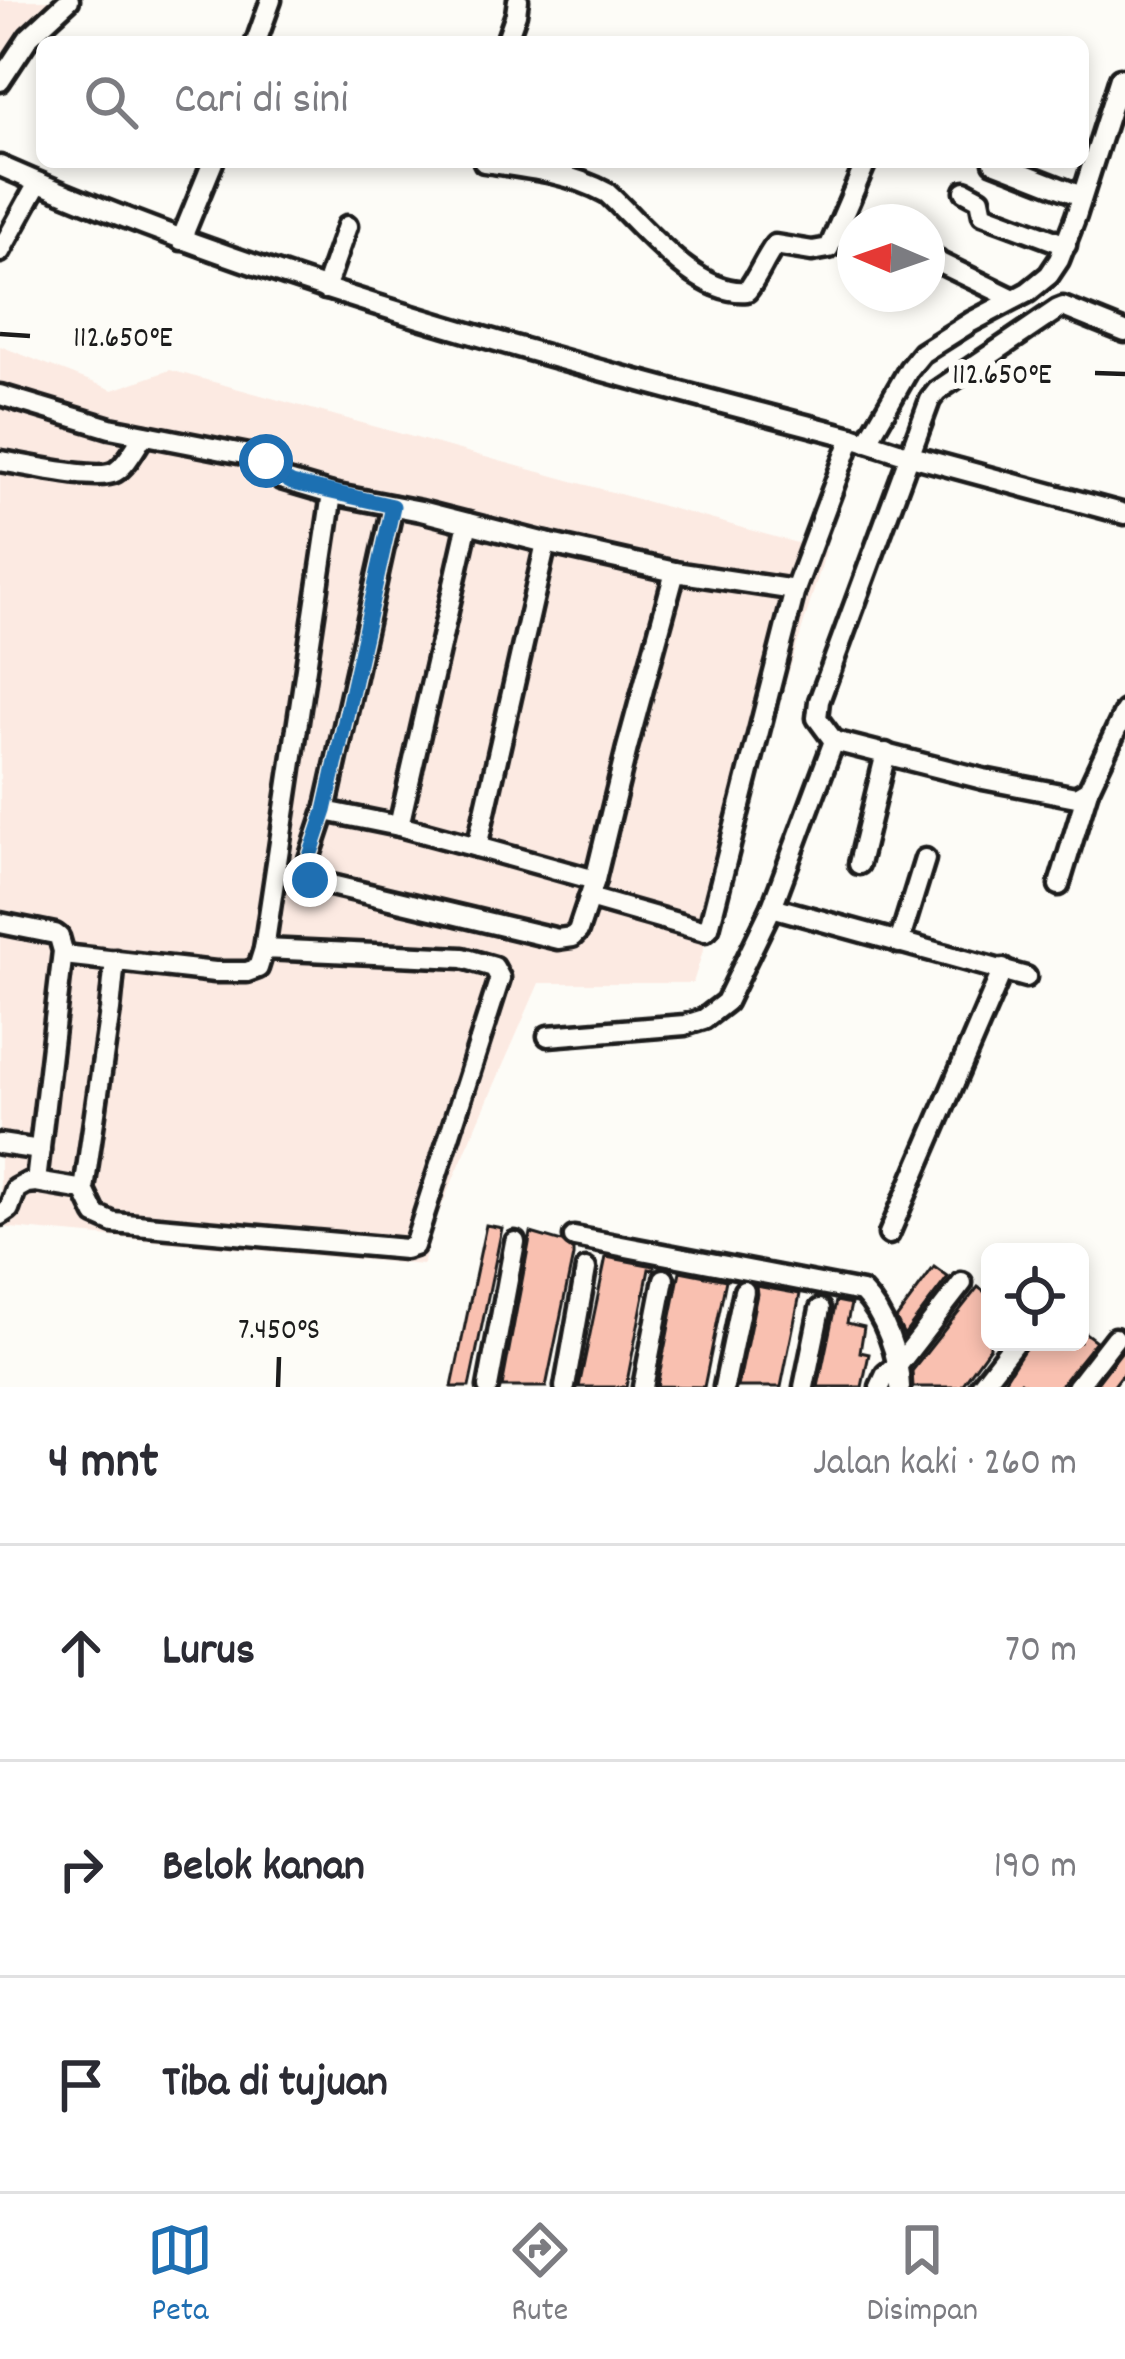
<!DOCTYPE html>
<html lang="id">
<head>
<meta charset="utf-8">
<style>
  body { margin:0; font-family:Dekko,sans-serif; background:#f7f7f7; color:#2b2b33 }
  .controls { position:absolute; right:36px; bottom:36px; display:grid; overflow:hidden; border-radius:18px; box-shadow:0 6px 18px #0003 }
  .controls button { width:108px; height:108px; display:grid; place-items:center; padding:0; border:0; border-bottom:3px solid #e1e1e2; background:#fff; color:#2b2b33; font:60px sans-serif }
  .compass { position:absolute; left:837px; top:204px; width:108px; height:108px; border-radius:50%; background:#fff; box-shadow:0 6px 18px #0003; rotate:272deg }
  .stop { position:absolute; width:36px; height:36px; margin:-27px; border:9px solid #1f6fb2; border-radius:50%; background:#fff }
  .stop.end { background:#1f6fb2; border-color:#fff; box-shadow:0 3px 12px #0008 }
  .list { margin:0; padding:0; list-style:none }
  h2 { display:flex; justify-content:space-between; align-items:center; height:156px; margin:0; padding:0 48px; font-size:51px }
  h2 small { font-size:39px; font-weight:400; color:#7c7c81 }
  .list li { display:grid; grid-template-columns:78px 1fr auto; gap:36px; align-items:center; box-sizing:border-box; height:216px; padding:0 48px; border-top:3px solid #e1e1e2 }
  .list b { display:block; font-size:45px; white-space:nowrap }
  .list em { font-size:39px; font-style:normal; color:#7c7c81 }
  .icon { flex:none; width:66px; height:66px; fill:none; stroke:currentColor; stroke-width:2; stroke-linecap:round; stroke-linejoin:round }
  .map { position:relative; flex:none; width:1125px; height:1387px; overflow:hidden }
  .search { position:absolute; background:#fff; box-shadow:0 6px 18px #0003; left:36px; right:36px; top:36px; height:132px; display:flex; align-items:center; gap:30px; box-sizing:border-box; padding:0 42px; border-radius:18px; color:#7c7c81; font-size:45px }
  .sheet { height:804px; background:#fff }
  nav { display:flex; justify-content:space-around; align-items:center; box-sizing:border-box; height:168px; border-top:3px solid #e1e1e2; background:#fff; font-size:33px; color:#7c7c81 }
  nav a { display:grid; justify-items:center; gap:6px }
  nav .on { color:#1f6fb2 }
  .map>svg:first-child { display:block }
</style>
</head>
<body>
<div class="map">
<svg width="1125" height="1387" viewBox="0 0 1125 1387">
  <rect width="100%" height="100%" fill="#fdfcf7"/>
  <filter id="ink" filterUnits="userSpaceOnUse"><feTurbulence type="fractalNoise" baseFrequency=".00833" numOctaves="2"/><feDisplacementMap in="SourceGraphic" scale="24" xChannelSelector="R" yChannelSelector="G"/><feConvolveMatrix kernelMatrix="1 2 1 2 8 2 1 2 1" color-interpolation-filters="sRGB"/></filter>
  <g filter="url(#ink)">
    <!-- built -->
    <g fill="#fceae2">
      <polygon points="0,0 53,0 0,67"/>
      <polygon points="0,346 113,390 170,370 826,551 693,983 539,983 435,1221 423,1265 0,1227"/>
    </g>
    <!-- building -->
    <g fill="#f9c0b0" stroke="#1c1c1c" stroke-width="3">
      <polygon points="486,1225 502,1228 495,1263 469,1387 452,1387"/>
      <polygon points="531,1233 562,1242 573,1251 573,1256 546,1387 502,1387"/>
      <polygon points="606,1257 654,1266 654,1270 649,1269 626,1387 579,1387"/>
      <polygon points="934,1267 948,1277 904,1335 896,1319"/>
      <polygon points="680,1271 726,1280 704,1387 657,1386"/>
      <polygon points="756,1286 800,1294 781,1387 738,1387 757,1294"/>
      <polygon points="978,1287 990,1296 990,1347 961,1387 913,1387 912,1371"/>
      <polygon points="836,1301 851,1304 847,1323 864,1327 860,1352 869,1354 862,1387 818,1387"/>
      <polygon points="1080,1329 1096,1341 1059,1387 1028,1387 1021,1382 1017,1387 1000,1387 1029,1342 1080,1342"/>
      <polygon points="1125,1347 1125,1371 1113,1387 1094,1387"/>
    </g>
    <g fill="none" stroke-linecap="round" stroke-linejoin="round">
      <!-- minor casing -->
      <g stroke="#1c1c1c" stroke-width="27">
        <g id="minor">
          <polyline points="256,42 271,0"/>
          <polyline points="506,42 516,14 518,0"/>
          <polyline points="0,81 29,37 69,0"/>
          <path d="M484,162C527,168 568,172 607,193C642,225 696,296 747,291C758,277 764,260 775,245L812,251L829,248L866,162"/>
          <polyline points="994,162 1081,196"/>
          <path d="M0,166C273,286 564,362 852,437L911,456L1125,514"/>
          <polyline points="965,191 980,199 983,214 1066,245"/>
          <polyline points="181,240 213,162"/>
          <polyline points="0,252 38,183"/>
          <polyline points="932,256 940,263 1014,299"/>
          <polyline points="325,289 347,226"/>
          <polyline points="1125,332 1063,307 1058,309 937,391 930,400 819,701 817,718 834,741 983,779 1076,797 1088,790 1125,711"/>
          <polyline points="0,395 110,428 259,457 281,479 332,494 421,511 546,543 675,572 795,590"/>
          <polyline points="867,442 909,369 922,353 971,322 1028,292 1049,275 1059,260 1076,216 1120,78"/>
          <path d="M0,461C22,464 98,482 115,472C127,465 136,446 144,435"/>
          <polyline points="393,506 325,811 399,826"/>
          <polyline points="468,523 399,826 477,847"/>
          <polyline points="546,543 477,847 595,880"/>
          <polyline points="325,811 306,868 306,874 310,880 558,939 572,937 578,931 595,880 627,748 675,572"/>
          <polyline points="859,864 886,753"/>
          <polyline points="1059,885 1088,790"/>
          <polyline points="589,898 705,931 709,928 795,590 852,437"/>
          <polyline points="772,907 1026,977"/>
          <polyline points="0,923 55,934 59,937 63,951 36,1182"/>
          <polyline points="899,943 925,859"/>
          <polyline points="264,949 332,494"/>
          <polyline points="64,955 215,972 247,972 258,968 264,949 463,958 494,967 500,978 414,1246 405,1249 114,1223 96,1215 84,1190 110,1010 115,960"/>
          <polyline points="548,1036 685,1025 704,1019 726,1002 772,907 834,741"/>
          <polyline points="0,1144 40,1150"/>
          <polyline points="0,1215 9,1209 16,1189 27,1183 36,1182 84,1190"/>
          <polyline points="889,1234 1003,969"/>
          <path d="M574,1237L862,1292C885,1315 899,1356 900,1387"/>
          <polyline points="488,1387 515,1242"/>
          <polyline points="565,1387 586,1269"/>
          <polyline points="643,1387 664,1279"/>
          <polyline points="724,1387 744,1291"/>
          <polyline points="804,1387 820,1309"/>
          <polyline points="880,1387 886,1374 899,1364 962,1283"/>
          <polyline points="980,1387 1015,1342"/>
          <polyline points="1077,1387 1115,1338"/>
        </g>
      </g>
      <!-- minor -->
      <use href="#minor" stroke="#fdfcf7" stroke-width="18"/>
    </g>
  </g>
  <g fill="none" stroke-linecap="round" stroke-linejoin="round" filter="url(#ink)">
    <!-- route -->
    <polyline stroke="#1f6fb2" stroke-width="15" points="266,461 274,473 292,483 393,506 325,811 306,868 306,874 310,880"/>
  </g>
  <!-- ticks -->
  <path fill="none" stroke="#1c1c1c" stroke-width="4.5" d="M0,334L30,336M1095,373L1125,374M278,1387L279,1357"/>
  <g font-size="30" text-anchor="middle" fill="#1c1c1c" stroke="#fdfcf7" stroke-width="12" stroke-linejoin="round" paint-order="stroke">
    <text x="123" y="346">112.650°E</text>
    <text x="1002" y="383">112.650°E</text>
    <text x="279" y="1338">7.450°S</text>
  </g>
</svg>
<div class="controls">
<button><svg class="icon" aria-label="locate" viewBox="0 0 24 24"><circle cx="12" cy="12" r="6"/><path d="M12 2v4M12 18v4M2 12h4M18 12h4"/></svg></button>
</div>
<svg class="compass" viewBox="-18 -18 36 36"><path d="M0-13l5 13h-10z" fill="#e53935"/><path d="M0 13l5-13h-10z" fill="#7c7c81"/></svg>
<div class="stop" style="left:266px;top:461px"></div>
<div class="stop end" style="left:310px;top:880px"></div>
<div class="search"><svg class="icon" aria-label="search" viewBox="0 0 24 24"><circle cx="10" cy="10" r="6"/><path d="M15 15l6 6"/></svg>Cari di sini</div>
</div>
<section class="sheet">
<h2>4 mnt<small>Jalan kaki · 260 m</small></h2>
<ul class="list">
<li><svg class="icon" aria-label="ahead" viewBox="0 0 24 24"><path d="M12 20V5M6 11l6-6 6 6"/></svg><div><b>Lurus</b></div><em>70 m</em></li>
<li><svg class="icon" aria-label="right" viewBox="0 0 24 24"><path d="M7 20v-9h11M14 6l5 5-5 5"/></svg><div><b>Belok kanan</b></div><em>190 m</em></li>
<li><svg class="icon" aria-label="arrive" viewBox="0 0 24 24"><path d="M6 21V4h12l-3 4 3 4H6"/></svg><div><b>Tiba di tujuan</b></div></li>
</ul>
</section>
<nav>
<a class="on"><svg class="icon" aria-label="map" viewBox="0 0 24 24"><path d="M3 6l6-2 6 2 6-2v14l-6 2-6-2-6 2zM9 4v14M15 6v14"/></svg>Peta</a>
<a><svg class="icon" aria-label="directions" viewBox="0 0 24 24"><path d="M12 3l9 9-9 9-9-9zM9 14v-3h6M13 9l2 2-2 2"/></svg>Rute</a>
<a><svg class="icon" aria-label="saved" viewBox="0 0 24 24"><path d="M7 4h10v16l-5-4-5 4z"/></svg>Disimpan</a>
</nav>
</body>
</html>
